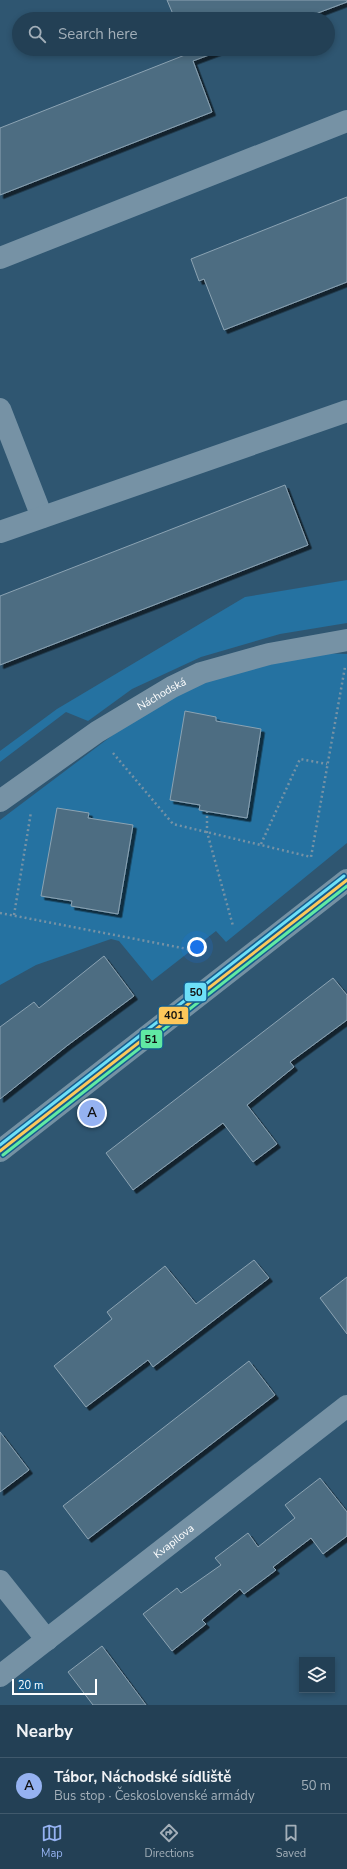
<!DOCTYPE html>
<html lang="en">
<head>
<meta charset="utf-8">
<style>
  body { margin:0; font-family:"Nunito Sans",sans-serif; background:#2b475b; color:#f1f3f6 }
  .controls { position:absolute; right:12px; bottom:12px; display:grid; overflow:hidden; border-radius:0px; box-shadow:0 2px 6px #0003 }
  .controls button { width:36px; height:36px; display:grid; place-items:center; padding:0; border:0; border-bottom:1px solid #40596c; background:#234055; color:#f1f3f6; font:20px sans-serif }
  .scale { position:absolute; left:12px; bottom:10px; width:85px; box-sizing:border-box; padding-left:4px; border:2px solid #fff; border-top:0; font-size:11px; line-height:14px; white-space:nowrap; color:#fff; -webkit-text-stroke:3px #145c8c; paint-order:stroke }
  .you { position:absolute; left:197px; top:947px; width:14px; height:14px; margin:-10px; border:3px solid #fff; border-radius:50%; background:#1a73e8; box-shadow:0 0 0 6px #1a73e833 }
  .badge { display:grid; place-items:center; width:26px; height:26px; border-radius:50%; background:#95b2f1; color:#111; font-size:13px; font-weight:700 }
  .pin { position:absolute; translate:-50% -50%; border:2px solid #fff; box-shadow:0 1px 4px #0006 }
  .list { margin:0; padding:0; list-style:none }
  h2 { display:flex; justify-content:space-between; align-items:center; height:52px; margin:0; padding:0 16px; font-size:17px }
  h2 small { font-size:13px; font-weight:400; color:#a3afb9 }
  .list li { display:grid; grid-template-columns:26px 1fr auto; gap:12px; align-items:center; box-sizing:border-box; height:56px; padding:0 16px; border-top:1px solid #40596c }
  .list b { display:block; font-size:15px; white-space:nowrap }
  .list p { margin:0; font-size:13px; white-space:nowrap; color:#a3afb9 }
  .list em { font-size:13px; font-style:normal; color:#a3afb9 }
  .icon { flex:none; width:22px; height:22px; fill:none; stroke:currentColor; stroke-width:2; stroke-linecap:round; stroke-linejoin:round }
  .map { position:relative; flex:none; width:347px; height:1705px; overflow:hidden }
  .search { position:absolute; background:#234055; box-shadow:0 2px 6px #0003; left:12px; right:12px; top:12px; height:44px; display:flex; align-items:center; gap:10px; box-sizing:border-box; padding:0 14px; border-radius:22px; color:#a3afb9; font-size:15px }
  .sheet { height:108px; background:#234055 }
  nav { display:flex; justify-content:space-around; align-items:center; box-sizing:border-box; height:56px; border-top:1px solid #40596c; background:#234055; font-size:11px; color:#a3afb9 }
  nav a { display:grid; justify-items:center; gap:2px }
  nav .on { color:#95b2f1 }
  .map>svg:first-child { display:block }
</style>
</head>
<body>
<div class="map">
<svg width="347" height="1705" viewBox="0 0 347 1705">
  <defs>
    <filter id="shadow"><feDropShadow dx="3.5" dy="3.5" stdDeviation="0" flood-color="#0009"/></filter>
  </defs>
  <rect width="100%" height="100%" fill="#2f5671"/>
  <!-- green -->
  <g fill="#2572a1">
    <polygon points="347,580 347,623 280,634 201,657 132,689 88,721 66,712 0,762 0,751 57,709 245,597"/>
    <path d="M320,653L347,654V843L226,942L216,931L152,981L119,941L111,939L36,965L0,985V820L154,704C206,677 264,665 320,653Z"/>
  </g>
  <!-- building -->
  <g fill="#4e6d82" stroke="#8ba3b3" filter="url(#shadow)">
    <polygon points="167,0 346,0 347,2 302,19 175,19"/>
    <polygon points="188,49 225,49 193,61 212,112 0,195 0,128 190,53"/>
    <polygon points="347,197 347,282 224,330 204,279 199,281 191,259"/>
    <polygon points="285,485 308,545 0,665 0,596"/>
    <polygon points="185,711 216,717 216,721 261,729 247,818 199,810 200,805 170,800"/>
    <polygon points="57,808 89,813 88,818 133,825 118,914 71,906 72,901 41,896"/>
    <polygon points="104,956 134,996 68,1045 0,1099 0,1027 34,1002 39,1008"/>
    <polygon points="333,978 347,995 347,1020 290,1062 294,1067 247,1105 277,1144 253,1162 223,1123 133,1190 106,1153"/>
    <polygon points="254,1260 269,1278 153,1367 148,1360 86,1407 54,1366 112,1319 107,1312 165,1266 196,1304"/>
    <polygon points="347,1277 347,1334 320,1298"/>
    <polygon points="249,1361 275,1395 88,1539 63,1506"/>
    <polygon points="0,1432 29,1470 0,1492"/>
    <polygon points="320,1478 347,1512 347,1536 323,1554 311,1538 273,1567 276,1570 244,1594 240,1589 202,1620 206,1624 172,1651 143,1614 177,1588 181,1593 221,1565 215,1558 248,1533 258,1547 295,1518 285,1505"/>
    <polygon points="102,1646 146,1705 93,1705 68,1672"/>
  </g>
  <g fill="none" stroke-linecap="round" stroke-linejoin="round">
    <!-- path -->
    <g stroke="#7692a5" stroke-width="2.5" stroke-dasharray="2 3" stroke-linecap="butt">
      <polyline points="113,753 173,824 311,857 345,667"/>
      <polyline points="207,811 207,832 233,926"/>
      <polyline points="261,844 300,759 327,764"/>
      <polyline points="0,913 198,951"/>
      <polyline points="14,915 31,812"/>
    </g>
    <!-- minor -->
    <g stroke="#7692a5" stroke-width="22">
      <polyline points="0,258 347,121"/>
      <polyline points="0,409 42,517"/>
      <polyline points="0,532 347,411"/>
      <path id="s1" d="M0,801L97,732L172,687L201,673L269,654L347,640"/>
      <polyline points="0,1581 47,1640"/>
      <path id="s2" d="M0,1676L347,1406"/>
    </g>
    <!-- major -->
    <polyline stroke="#7591a3" stroke-width="22" points="0,1151 347,880"/>
    <!-- bus-1 casing -->
    <g stroke="#145c8c" stroke-width="6">
      <polyline id="bus-1" points="0,1151 347,880"/>
    </g>
    <!-- bus-2 casing -->
    <g stroke="#145c8c" stroke-width="6">
      <polyline id="bus-2" points="3,1155 347,886"/>
    </g>
    <!-- bus-3 casing -->
    <g stroke="#145c8c" stroke-width="6">
      <polyline id="bus-3" points="0,1145 344,876"/>
    </g>
    <!-- bus-1 -->
    <use href="#bus-1" stroke="#fdc75a" stroke-width="3"/>
    <!-- bus-2 -->
    <use href="#bus-2" stroke="#60e9a3" stroke-width="3"/>
    <!-- bus-3 -->
    <use href="#bus-3" stroke="#6ddff8" stroke-width="3"/>
  </g>
  <g text-anchor="middle" dominant-baseline="central" stroke-width="3" stroke-linejoin="round" paint-order="stroke">
    <!-- street labels -->
    <g font-size="11" fill="#fff" stroke="#145c8c">
      <text stroke="none"><textPath href="#s1" startOffset="194">Náchodská</textPath></text>
      <text stroke="none"><textPath href="#s2" startOffset="220">Kvapilova</textPath></text>
    </g>
  </g>
  <g stroke="#145c8c" stroke-width="1.5">
    <rect x="184" y="982" width="23" height="20" rx="4" fill="#6ddff8"/>
    <rect x="158" y="1006" width="31" height="19" rx="4" fill="#fdc75a"/>
    <rect x="140" y="1029" width="23" height="20" rx="4" fill="#60e9a3"/>
  </g>
  <g font-size="11" text-anchor="middle" font-weight="bold" fill="#111">
    <text x="196" y="996">50</text>
    <text x="174" y="1019">401</text>
    <text x="151" y="1043">51</text>
  </g>
</svg>
<div class="controls">
<button><svg class="icon" aria-label="layers" viewBox="0 0 24 24"><path d="M12 4l9 5-9 5-9-5zM3 14l9 5 9-5"/></svg></button>
</div>
<div class="scale">20 m</div>
<div class="you"></div>
<div class="pin badge" style="left:92px;top:1113px">A</div>
<div class="search"><svg class="icon" aria-label="search" viewBox="0 0 24 24"><circle cx="10" cy="10" r="6"/><path d="M15 15l6 6"/></svg>Search here</div>
</div>
<section class="sheet">
<h2>Nearby<small></small></h2>
<ul class="list">
<li><span class="badge">A</span><div><b>Tábor, Náchodské sídliště</b><p>Bus stop · Československé armády</p></div><em>50 m</em></li>
</ul>
</section>
<nav>
<a class="on"><svg class="icon" aria-label="map" viewBox="0 0 24 24"><path d="M3 6l6-2 6 2 6-2v14l-6 2-6-2-6 2zM9 4v14M15 6v14"/></svg>Map</a>
<a><svg class="icon" aria-label="directions" viewBox="0 0 24 24"><path d="M12 3l9 9-9 9-9-9zM9 14v-3h6M13 9l2 2-2 2"/></svg>Directions</a>
<a><svg class="icon" aria-label="saved" viewBox="0 0 24 24"><path d="M7 4h10v16l-5-4-5 4z"/></svg>Saved</a>
</nav>
</body>
</html>
